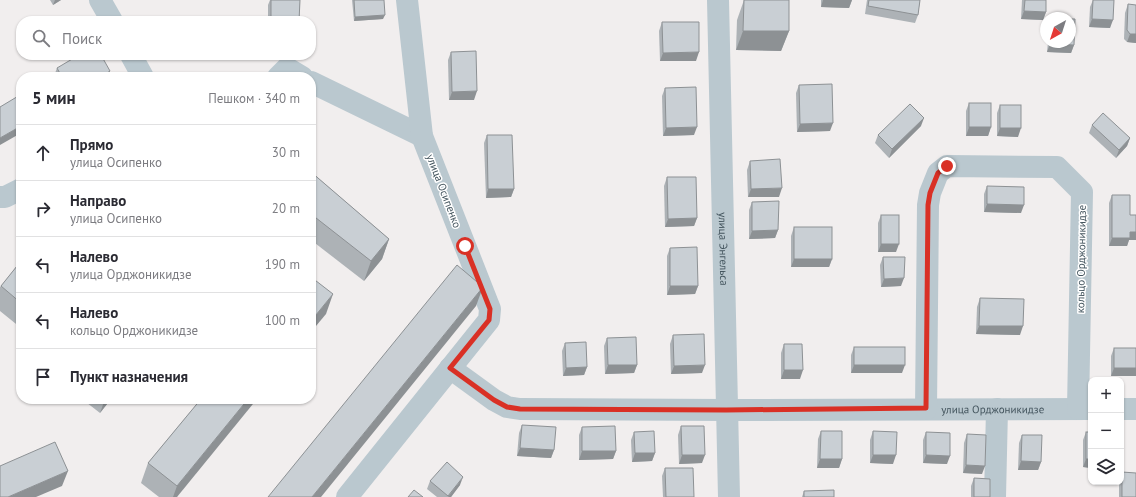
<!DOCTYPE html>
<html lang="ru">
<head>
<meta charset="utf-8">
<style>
  body { margin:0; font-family:"PT Sans",sans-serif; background:#f2f2f3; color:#2b2b33 }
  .controls { position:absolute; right:12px; bottom:12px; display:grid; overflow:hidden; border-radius:8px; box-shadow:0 1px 3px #0004 }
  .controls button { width:36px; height:36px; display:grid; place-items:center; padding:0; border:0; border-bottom:1px solid #e1e1e2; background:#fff; color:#2b2b33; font:20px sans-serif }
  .compass { position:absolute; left:1040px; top:12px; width:36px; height:36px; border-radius:50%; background:#fff; box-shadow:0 1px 3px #0004; rotate:219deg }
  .stop { position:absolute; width:12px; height:12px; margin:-9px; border:3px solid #d93025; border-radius:50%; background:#fff }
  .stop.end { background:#d93025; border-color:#fff; box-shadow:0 1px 4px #0008 }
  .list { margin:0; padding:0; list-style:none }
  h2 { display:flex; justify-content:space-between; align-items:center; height:52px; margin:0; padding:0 16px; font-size:17px }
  h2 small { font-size:13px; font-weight:400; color:#7c7c81 }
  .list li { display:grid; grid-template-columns:26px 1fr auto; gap:12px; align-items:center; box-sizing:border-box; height:56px; padding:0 16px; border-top:1px solid #e1e1e2 }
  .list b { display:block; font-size:15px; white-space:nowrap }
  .list p { margin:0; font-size:13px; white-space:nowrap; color:#7c7c81 }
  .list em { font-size:13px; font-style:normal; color:#7c7c81 }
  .icon { flex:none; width:22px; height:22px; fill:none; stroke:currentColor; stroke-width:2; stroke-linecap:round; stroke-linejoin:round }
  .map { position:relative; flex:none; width:1136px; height:497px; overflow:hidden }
  .search { position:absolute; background:#fff; box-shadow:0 1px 3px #0004; left:16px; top:16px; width:300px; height:44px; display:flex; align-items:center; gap:10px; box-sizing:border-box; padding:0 14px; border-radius:16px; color:#7c7c81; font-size:15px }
  .panel { position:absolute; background:#fff; box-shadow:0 1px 3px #0004; left:16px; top:72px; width:300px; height:332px; border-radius:16px }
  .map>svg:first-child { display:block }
</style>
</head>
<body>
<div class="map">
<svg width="1136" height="497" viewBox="0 0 1136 497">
  <rect width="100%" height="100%" fill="#f1eeee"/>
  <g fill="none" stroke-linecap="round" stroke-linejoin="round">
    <!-- minor -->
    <g stroke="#bac8cf" stroke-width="22">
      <polyline points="100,0 112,21"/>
      <path id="s1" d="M718,0L729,497"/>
      <polyline points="131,55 143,77"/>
      <polyline points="278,77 287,68 302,77"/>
      <polyline points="311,82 422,136"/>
      <polyline points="0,197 5,197 21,189"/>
      <path id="s2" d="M450,368L494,400L507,407L520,409L726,410L1091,409"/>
      <polyline points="926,409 928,205 930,193 938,173 947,166 1057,167 1082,192 1078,409"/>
      <polyline points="1121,409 1136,409"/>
      <polyline points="347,497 489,320 490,309 422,136 407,0"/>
      <polyline points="995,497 997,409"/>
    </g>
  </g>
  <!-- wall -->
  <g fill="#adb2b6">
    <polygon points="50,0 61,0 53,5"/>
    <polygon points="270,0 300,0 299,21 268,21 268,5"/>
    <polygon points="352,0 384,0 383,19 354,21"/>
    <polygon points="744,0 789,31 781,51 736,50 737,20"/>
    <polygon points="821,0 852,0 849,8 821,7"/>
    <polygon points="867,0 920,0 918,15 915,23 865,14"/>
    <polygon points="1022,0 1046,0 1046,12 1043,20 1021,19"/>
    <polygon points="1093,0 1114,0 1110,28 1089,27 1090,7"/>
    <polygon points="1128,4 1136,43 1127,42 1124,39 1125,13"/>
    <polygon points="662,22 696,61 660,61 659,31"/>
    <polygon points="1048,42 1070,42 1074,45 1071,53 1047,52"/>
    <polygon points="451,52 474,100 449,100 448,60"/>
    <polygon points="57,68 108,77 54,77 54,76"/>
    <polygon points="799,85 830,131 797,132 796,93"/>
    <polygon points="665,88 694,135 663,136 662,96"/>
    <polygon points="969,103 991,127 988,136 966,136 966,111"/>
    <polygon points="1000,105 1018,137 997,136 997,113"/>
    <polygon points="1092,125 1130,138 1127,146 1116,158 1089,133"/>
    <polygon points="921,126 889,158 875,143 878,135"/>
    <polygon points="487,135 514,189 511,197 486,198 484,143"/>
    <polygon points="750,161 779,197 748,197 747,170"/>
    <polygon points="311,172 389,239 382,259 364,281 311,240"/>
    <polygon points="667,177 697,218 694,226 665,227 664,186"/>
    <polygon points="987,186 1021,213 984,212 984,194"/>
    <polygon points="1112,195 1130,215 1136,215 1136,240 1129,240 1127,246 1109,246 1109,203"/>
    <polygon points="752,202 778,230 775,238 749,239 749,210"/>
    <polygon points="881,215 896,252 878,252 878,223"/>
    <polygon points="794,227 832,259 829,267 791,267 791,236"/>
    <polygon points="670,248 698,286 695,294 667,295 667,256"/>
    <polygon points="883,257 901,286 881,287 880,265"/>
    <polygon points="21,261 21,328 0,311 0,287 1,286"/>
    <polygon points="980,298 1020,335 976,334 977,307"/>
    <polygon points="673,335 702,373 671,374 670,344"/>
    <polygon points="607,338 637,365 634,373 605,374 604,346"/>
    <polygon points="565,343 587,367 584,375 563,376 562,351"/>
    <polygon points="784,344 800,379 781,379 781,353"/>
    <polygon points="854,347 902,373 851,373 851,355"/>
    <polygon points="1114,348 1136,348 1136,376 1111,376 1111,356"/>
    <polygon points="82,399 111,399 100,413"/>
    <polygon points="201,399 177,497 159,497 141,483 148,463"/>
    <polygon points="522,425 554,450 551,458 517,456 519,433"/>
    <polygon points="681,426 702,463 679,464 678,435"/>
    <polygon points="582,427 616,451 613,459 579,460 579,435"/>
    <polygon points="821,431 842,459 839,468 817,468 818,439"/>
    <polygon points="873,431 893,464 870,463 870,440"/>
    <polygon points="634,432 655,453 652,461 632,462 631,440"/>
    <polygon points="926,432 947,464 923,463 923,440"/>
    <polygon points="1086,432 1091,432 1091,468 1083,467 1083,440"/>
    <polygon points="967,434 982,474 963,473 964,443"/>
    <polygon points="1022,435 1041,462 1038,470 1018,470 1019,443"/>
    <polygon points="665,468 694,497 663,497 662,476"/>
    <polygon points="1122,472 1136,497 1119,497 1119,482 1121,482 1121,476"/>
    <polygon points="974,478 990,497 971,497 971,486"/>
    <polygon points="430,481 460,485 451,497 437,497 427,489"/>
    <polygon points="804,491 834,497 802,497"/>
  </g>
  <!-- shaded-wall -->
  <g fill="#8d9194">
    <polygon points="55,0 61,0 53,5"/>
    <polygon points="823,0 852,0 849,8 821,7"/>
    <polygon points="1024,11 1046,12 1043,20 1021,19"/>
    <polygon points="385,15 383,19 354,21 355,17"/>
    <polygon points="1092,19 1113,20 1110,28 1089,27"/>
    <polygon points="743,31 789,31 781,51 736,50"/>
    <polygon points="1130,34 1136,34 1136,43 1127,42"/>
    <polygon points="1050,44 1074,45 1071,53 1047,52"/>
    <polygon points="699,52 696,61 660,61 663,53"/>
    <polygon points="175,55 216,55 214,58 174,58"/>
    <polygon points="110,71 108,77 101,77"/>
    <polygon points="477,91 474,100 449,100 452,92"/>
    <polygon points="924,118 921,126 889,158 892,149"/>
    <polygon points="833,123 830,131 797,132 800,124"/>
    <polygon points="21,126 21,133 0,145 0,138"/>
    <polygon points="697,127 694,135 663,136 666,128"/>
    <polygon points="969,127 991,127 988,136 966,136"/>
    <polygon points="1000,128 1021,128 1018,137 997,136"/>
    <polygon points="1130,138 1127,146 1116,158 1119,150"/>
    <polygon points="782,188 779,197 748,197 751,189"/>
    <polygon points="488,189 514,189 511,197 486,198"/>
    <polygon points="987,204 1024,205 1021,213 984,212"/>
    <polygon points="697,218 694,226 665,227 668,219"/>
    <polygon points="778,230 775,238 749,239 752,231"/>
    <polygon points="1130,232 1136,232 1136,240 1129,240 1127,246 1109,246 1112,238"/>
    <polygon points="389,239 382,259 364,281 371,261"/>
    <polygon points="881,244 899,244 896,252 878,252"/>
    <polygon points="794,259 832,259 829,267 791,267"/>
    <polygon points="904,278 901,286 881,287 884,279"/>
    <polygon points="670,286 698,286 695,294 667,295"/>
    <polygon points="483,287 476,306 321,497 312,497"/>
    <polygon points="333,294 326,314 311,332 311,321"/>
    <polygon points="979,326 1023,326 1020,335 976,334"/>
    <polygon points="608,365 637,365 634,373 605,374"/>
    <polygon points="705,365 702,373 671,374 674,366"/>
    <polygon points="854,365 905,365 902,373 851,373"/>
    <polygon points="587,367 584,375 563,376 566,368"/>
    <polygon points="1114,368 1136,368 1136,376 1111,376"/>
    <polygon points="784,370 803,370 800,379 781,379"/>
    <polygon points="105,399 111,399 100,413"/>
    <polygon points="248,399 257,399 177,497 173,497 177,486"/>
    <polygon points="520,448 554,450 551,458 517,456"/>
    <polygon points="582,451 616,451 613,459 579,460"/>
    <polygon points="635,453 655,453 652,461 632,462"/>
    <polygon points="682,455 705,455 702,463 679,464"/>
    <polygon points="873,455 896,455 893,464 870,463"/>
    <polygon points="926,455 950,456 947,464 923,463"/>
    <polygon points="820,459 842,459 839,468 817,468"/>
    <polygon points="1086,459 1091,459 1091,468 1083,467"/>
    <polygon points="1021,461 1041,462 1038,470 1018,470"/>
    <polygon points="966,465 985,466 982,474 963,473"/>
    <polygon points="68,471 62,486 36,497 8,497"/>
    <polygon points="463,477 460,485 451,497 448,497"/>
  </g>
  <!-- building -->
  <g fill="#c9cfd4" stroke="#8d9194">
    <polygon points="271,0 300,0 299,21 271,21"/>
    <polygon points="354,0 384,0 385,15 355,17"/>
    <polygon points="744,0 789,0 789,31 743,31"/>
    <polygon points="869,0 920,0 918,15 868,6"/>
    <polygon points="1025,0 1046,0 1046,12 1024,11"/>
    <polygon points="1093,0 1114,0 1113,20 1092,19"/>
    <polygon points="1128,4 1136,5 1136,34 1130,34 1127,30"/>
    <polygon points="1070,19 1075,19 1074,45 1050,44 1050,42 1070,42"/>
    <polygon points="662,22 699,22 699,52 663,53"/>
    <polygon points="476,51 477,91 452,92 451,52"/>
    <polygon points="79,55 101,55 110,71 101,77 62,77 57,68"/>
    <polygon points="832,84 833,123 800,124 799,85"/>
    <polygon points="696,87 697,127 666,128 665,88"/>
    <polygon points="20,95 21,126 0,138 0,107"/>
    <rect x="969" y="103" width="22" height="24"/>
    <polygon points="910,104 924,118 892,149 878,135"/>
    <rect x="1000" y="105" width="21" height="23"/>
    <polygon points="1103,113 1130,138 1119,150 1092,125"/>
    <polygon points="487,135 512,135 514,189 488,189"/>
    <polygon points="780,159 782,188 751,189 750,161"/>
    <polygon points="311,172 389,239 371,261 311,214"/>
    <polygon points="667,177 696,177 697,218 668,219"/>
    <polygon points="987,186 1024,187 1024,205 987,204"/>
    <polygon points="1112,195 1130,195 1130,215 1136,215 1136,232 1130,232 1130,238 1112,238"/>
    <polygon points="779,201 778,230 752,231 752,202"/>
    <rect x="881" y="215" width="18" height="29"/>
    <rect x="794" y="227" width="38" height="32"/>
    <polygon points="697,247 698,286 670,286 670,248"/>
    <polygon points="883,257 905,257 904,278 884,279"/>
    <polygon points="21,261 21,303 1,286"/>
    <polygon points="457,265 483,287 312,497 268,497"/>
    <polygon points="311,277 333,294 311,321"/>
    <polygon points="980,298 1024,299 1023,326 979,326"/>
    <polygon points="704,334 705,365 674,366 673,335"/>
    <polygon points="636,337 637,365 608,365 607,338"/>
    <polygon points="586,342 587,367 566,368 565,343"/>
    <polygon points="784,344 802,344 803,370 784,370"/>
    <rect x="854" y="347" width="51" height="18"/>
    <rect x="1114" y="348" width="22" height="20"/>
    <polygon points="201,399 248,399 177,486 148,463"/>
    <polygon points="522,425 556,427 554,450 520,448"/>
    <polygon points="615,426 616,451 582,451 582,427"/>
    <polygon points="681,426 704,426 705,455 682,455"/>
    <polygon points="654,431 655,453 635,453 634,432"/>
    <polygon points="821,431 842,431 842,459 820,459"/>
    <polygon points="873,431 897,432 896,455 873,455"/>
    <polygon points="926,432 950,433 950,456 926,455"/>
    <rect x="1086" y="432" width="5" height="27"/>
    <polygon points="967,434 986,435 985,466 966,465"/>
    <polygon points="1022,435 1042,435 1041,462 1021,461"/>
    <polygon points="55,442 68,471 8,497 0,497 0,466"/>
    <polygon points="447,462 463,477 448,496 430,481"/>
    <polygon points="665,468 693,468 694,497 666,497"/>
    <polygon points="1122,472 1136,473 1136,497 1122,497"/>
    <polygon points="974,478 990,479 990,497 974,497"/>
    <polygon points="414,490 423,497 408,497"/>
    <polygon points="834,490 834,497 804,497 804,491"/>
  </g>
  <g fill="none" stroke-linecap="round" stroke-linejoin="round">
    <!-- route -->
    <polyline stroke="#d93025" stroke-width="5" points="465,246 490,309 489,320 450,368 494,400 507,407 520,409 726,410 926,408 928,205 930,193 938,173 947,166"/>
  </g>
  <g text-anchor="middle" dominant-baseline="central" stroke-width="3" stroke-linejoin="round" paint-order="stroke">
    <!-- street labels -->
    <g font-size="11" fill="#44555e" stroke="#fff">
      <text transform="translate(444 191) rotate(69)">улица Осипенко</text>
      <text stroke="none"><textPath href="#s1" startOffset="249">улица Энгельса</textPath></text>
      <text transform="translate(1081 259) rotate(-89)">кольцо Орджоникидзе</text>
      <text stroke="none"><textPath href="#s2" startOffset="555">улица Орджоникидзе</textPath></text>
    </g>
  </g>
</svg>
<div class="controls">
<button>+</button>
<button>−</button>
<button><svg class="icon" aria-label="layers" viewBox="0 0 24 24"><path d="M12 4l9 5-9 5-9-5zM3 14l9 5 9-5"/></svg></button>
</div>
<svg class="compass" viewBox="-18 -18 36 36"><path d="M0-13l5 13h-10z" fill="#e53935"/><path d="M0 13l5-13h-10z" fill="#7c7c81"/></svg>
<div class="stop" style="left:465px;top:246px"></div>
<div class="stop end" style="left:947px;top:166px"></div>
<div class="search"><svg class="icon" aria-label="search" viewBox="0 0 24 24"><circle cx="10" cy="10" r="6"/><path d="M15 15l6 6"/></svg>Поиск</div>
<section class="panel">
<h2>5 мин<small>Пешком · 340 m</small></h2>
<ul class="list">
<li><svg class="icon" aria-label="ahead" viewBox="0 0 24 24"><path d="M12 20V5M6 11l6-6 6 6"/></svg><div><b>Прямо</b><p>улица Осипенко</p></div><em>30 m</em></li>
<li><svg class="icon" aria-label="right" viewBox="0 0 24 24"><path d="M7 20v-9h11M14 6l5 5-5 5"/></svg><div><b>Направо</b><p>улица Осипенко</p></div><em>20 m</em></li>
<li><svg class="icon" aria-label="left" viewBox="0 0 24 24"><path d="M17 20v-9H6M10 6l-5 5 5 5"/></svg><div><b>Налево</b><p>улица Орджоникидзе</p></div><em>190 m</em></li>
<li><svg class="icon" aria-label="left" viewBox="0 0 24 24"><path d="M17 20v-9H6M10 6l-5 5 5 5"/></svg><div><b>Налево</b><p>кольцо Орджоникидзе</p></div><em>100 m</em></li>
<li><svg class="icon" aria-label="arrive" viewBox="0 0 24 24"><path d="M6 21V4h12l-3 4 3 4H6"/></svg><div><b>Пункт назначения</b></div></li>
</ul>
</section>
</div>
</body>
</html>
